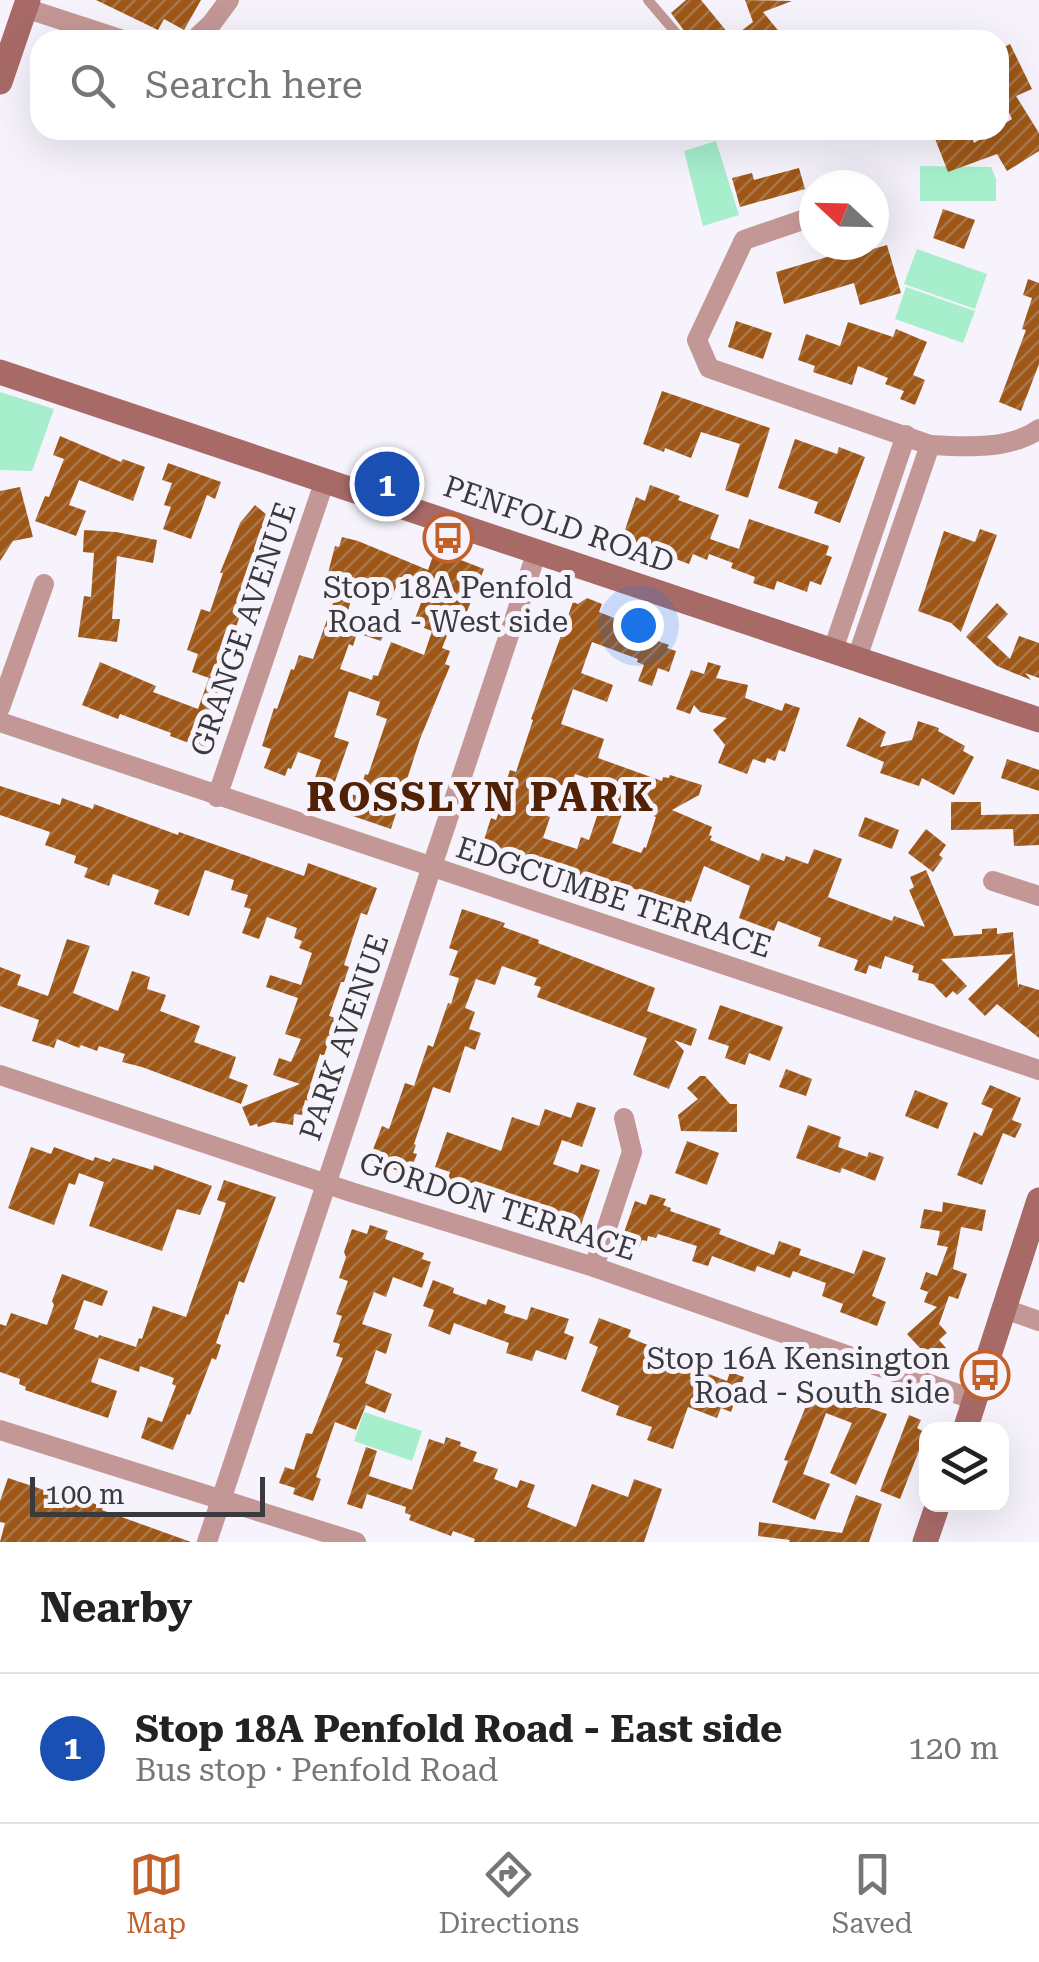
<!DOCTYPE html>
<html lang="en">
<head>
<meta charset="utf-8">
<style>
  body { margin:0; font-family:"Roboto Serif",serif; background:#f2f2f2; color:#222 }
  .controls { position:absolute; right:30px; bottom:30px; display:grid; overflow:hidden; border-radius:20px; box-shadow:0 10px 40px #0002 }
  .controls button { width:90px; height:90px; display:grid; place-items:center; padding:0; border:0; border-bottom:2px solid #e0e0e0; background:#fff; color:#222; font:50px sans-serif }
  .compass { position:absolute; left:799px; top:170px; width:90px; height:90px; border-radius:50%; background:#fff; box-shadow:0 10px 40px #0002; rotate:292deg }
  .scale { position:absolute; left:30px; bottom:25px; width:235px; box-sizing:border-box; padding-left:10px; border:5px solid #3a393c; border-top:0; font-size:28px; line-height:35px; white-space:nowrap; color:#3a393c; -webkit-text-stroke:8px #f6f3fc; paint-order:stroke }
  .you { position:absolute; left:638px; top:625px; width:35px; height:35px; margin:-25px; border:8px solid #fff; border-radius:50%; background:#1a73e8; box-shadow:0 0 0 15px #1a73e833 }
  .badge { display:grid; place-items:center; width:65px; height:65px; border-radius:50%; background:#c35f29; color:#fff; font-size:32px; font-weight:700 }
  .pin { position:absolute; translate:-50% -50%; border:5px solid #fff; box-shadow:0 2px 10px #0006 }
  .list { margin:0; padding:0; list-style:none }
  h2 { display:flex; justify-content:space-between; align-items:center; height:130px; margin:0; padding:0 40px; font-size:42px }
  h2 small { font-size:32px; font-weight:400; color:#767676 }
  .list li { display:grid; grid-template-columns:65px 1fr auto; gap:30px; align-items:center; box-sizing:border-box; height:150px; padding:0 40px; border-top:2px solid #e0e0e0 }
  .list b { display:block; font-size:38px; white-space:nowrap }
  .list p { margin:0; font-size:32px; white-space:nowrap; color:#767676 }
  .list em { font-size:32px; font-style:normal; color:#767676 }
  .icon { flex:none; width:55px; height:55px; fill:none; stroke:currentColor; stroke-width:2; stroke-linecap:round; stroke-linejoin:round }
  .map { position:relative; flex:none; width:1039px; height:1542px; overflow:hidden }
  .search { position:absolute; background:#fff; box-shadow:0 10px 40px #0002; left:30px; right:30px; top:30px; height:110px; display:flex; align-items:center; gap:25px; box-sizing:border-box; padding:0 35px; border-radius:30px; color:#767676; font-size:38px }
  .sheet { height:280px; background:#fff }
  nav { display:flex; justify-content:space-around; align-items:center; box-sizing:border-box; height:140px; border-top:2px solid #e0e0e0; background:#fff; font-size:28px; color:#767676 }
  nav a { display:grid; justify-items:center; gap:5px }
  nav .on { color:#c35f29 }
  .map>svg:first-child { display:block }
</style>
</head>
<body>
<div class="map">
<svg width="1039" height="1542" viewBox="0 0 1039 1542">
  <defs>
    <pattern id="building-hatch" width="6" height="6" patternUnits="userSpaceOnUse" patternTransform="scale(2.5)"><rect width="6" height="6" fill="#9e5717"/><path d="M-1 1l2-2M0 6l6-6M5 7l2-2" fill="none" stroke="#a9784b"/></pattern>
  </defs>
  <rect width="100%" height="100%" fill="#f6f3fc"/>
  <!-- green -->
  <g fill="#a6eecc">
    <polygon points="716,141 739,215 703,226 684,151"/>
    <polygon points="920,166 991,167 996,179 996,201 920,201"/>
    <polygon points="917,249 987,274 975,309 904,284"/>
    <polygon points="906,287 975,311 963,343 895,319"/>
    <polygon points="0,392 54,409 32,471 0,470"/>
    <polygon points="364,1412 422,1431 412,1461 354,1441"/>
  </g>
  <!-- building -->
  <g fill="url(#building-hatch)" fill-rule="evenodd">
    <polygon points="96,0 201,0 184,30 164,19 158,30"/>
    <polygon points="686,0 701,0 732,38 753,22 745,0 792,1 763,12 781,34 773,40 691,40 671,13"/>
    <polygon points="1010,44 1032,89 1016,96 1039,133 1039,151 1007,171 997,154 948,172 934,136 950,130 970,130 974,143 995,130 999,130 999,127 1012,119 999,93 999,50"/>
    <polygon points="799,168 805,189 740,207 732,178 752,173 754,180"/>
    <polygon points="943,209 975,220 964,249 933,238"/>
    <polygon points="887,245 901,293 860,305 854,283 784,304 776,272 844,252 845,257"/>
    <polygon points="1028,279 1039,283 1039,364 1021,411 999,402 1026,330 1022,329 1032,298 1023,295"/>
    <polygon points="736,321 772,333 763,359 728,347"/>
    <polygon points="848,322 893,337 896,329 927,342 913,375 925,380 915,405 900,399 904,391 885,384 888,378 858,366 852,385 813,372 815,366 798,360 806,334 840,346"/>
    <polygon points="662,391 770,428 748,498 725,490 740,444 701,432 691,458 665,448 664,452 643,444"/>
    <polygon points="60,436 121,462 123,459 145,467 133,501 79,480 69,505 86,511 76,536 35,521 45,496 49,497 64,459 53,455"/>
    <polygon points="795,439 837,454 839,447 865,457 840,523 814,513 818,502 778,488"/>
    <polygon points="168,463 221,482 215,499 207,495 191,539 163,529 171,507 164,505 172,483 162,480"/>
    <polygon points="650,485 680,496 678,500 719,515 710,539 739,549 749,519 829,546 826,555 832,557 821,585 810,581 807,592 777,581 774,590 753,583 755,577 731,568 733,563 709,554 707,560 693,554 689,564 622,539 636,497 645,501"/>
    <polygon points="20,487 33,537 13,541 0,561 0,491"/>
    <polygon points="255,505 273,520 262,534 273,538 257,579 253,577 232,639 234,639 226,664 239,669 234,686 231,685 208,750 170,736 171,733 120,714 118,719 82,705 100,662 156,686 153,692 198,709 209,678 192,672 198,654 187,650 201,609 210,612 223,573 220,573 240,523"/>
    <polygon points="980,529 997,535 961,632 951,623 918,611 944,531 975,542"/>
    <polygon points="84,530 116,532 157,540 153,563 117,556 112,619 120,619 117,642 78,637 84,596 91,597 94,553 83,552"/>
    <path d="M342,537L358,541L428,570L435,550L484,569L462,624L453,621L442,648L450,651L445,664L450,666L420,739L391,829L344,813L351,794L358,796L365,774L368,775L387,719L376,715L380,702L349,691L334,737L349,742L332,790L313,784L321,760L298,752L291,769L288,768L285,776L264,768L271,749L262,746L274,708L277,709L291,669L294,670L299,655L313,659L333,603L321,600L335,546L339,547ZM397,584L424,595L413,624L432,631L424,655L391,642L378,676L373,675L372,680L340,669L349,644L353,646L357,633L381,641L386,629L347,615L355,585L391,600Z"/>
    <path d="M587,598L602,604L599,612L624,622L620,633L644,643L645,641L653,644L655,640L669,645L667,648L676,651L669,672L658,668L652,686L638,681L644,665L637,662L638,659L592,642L581,673L613,685L607,702L573,689L561,724L604,739L598,758L662,781L663,777L669,778L670,775L702,785L699,795L672,810L712,827L709,835L712,836L710,840L759,861L762,853L784,861L786,856L808,864L814,849L842,859L828,897L892,921L894,916L925,927L909,890L914,887L910,877L926,870L954,936L982,934V929L997,928V934L1013,932L1018,988L1019,984L1039,990V1038L997,1004L985,1016L968,999L1013,954L941,959L967,986L957,995L953,991L946,998L933,984L918,980L919,974L912,972L914,966L885,956L881,969L869,965L866,974L854,970L858,960L818,946L821,938L778,921L774,931L739,918L750,886L704,866L691,902L686,900L684,905L601,878L599,882L567,870L565,874L542,866L540,870L505,850L483,843L491,818L496,820L507,789L504,788L510,770L516,772L533,720L531,719L573,602L578,604ZM575,774L599,782L593,799L597,800L594,808L599,810L589,840L581,837L577,849L543,838L550,817L543,814L554,783L571,788ZM625,806L656,817L646,848L644,847L641,853L612,843Z"/>
    <polygon points="997,603 1008,614 987,637 1010,659 1019,636 1039,643 1039,678 1025,673 1031,680 997,666 966,637"/>
    <polygon points="708,662 721,666 716,678 748,685 745,698 782,711 785,703 800,708 785,752 779,750 775,761 767,758 765,763 753,759 747,774 718,763 725,745 713,730 727,718 700,712 694,705 690,714 676,709 691,670 704,674"/>
    <polygon points="859,717 886,732 880,747 912,740 918,721 939,728 938,731 965,746 963,751 974,757 954,795 922,778 919,786 880,773 884,762 846,746"/>
    <polygon points="1007,759 1039,770 1039,791 1001,778"/>
    <polygon points="0,786 60,805 62,798 93,809 94,804 178,835 179,832 304,876 308,863 377,888 367,915 361,913 351,943 344,965 349,967 344,982 341,982 329,1016 336,1018 324,1056 320,1054 310,1086 315,1088 310,1101 305,1100 302,1115 294,1114 293,1125 273,1122 258,1127 257,1124 250,1126 242,1107 300,1084 273,1075 279,1058 291,1062 301,1039 285,1034 298,998 266,987 270,975 301,985 312,953 299,948 302,941 294,938 297,928 267,917 259,939 242,933 251,909 244,907 248,895 231,890 234,880 205,870 189,916 154,904 159,890 113,874 109,886 84,877 88,868 74,863 76,856 45,845 50,832 0,815"/>
    <polygon points="951,802 981,802 981,815 1039,814 1039,845 1014,846 1013,829 951,830"/>
    <polygon points="865,817 899,830 892,849 858,836"/>
    <polygon points="926,829 946,845 939,855 943,858 933,872 908,853"/>
    <polygon points="462,909 505,923 503,927 539,940 538,943 655,988 647,1011 697,1029 691,1046 674,1040 684,1051 669,1089 633,1075 647,1038 537,997 541,987 534,985 537,978 502,966 495,985 476,979 465,1008 475,1012 469,1029 481,1033 475,1050 465,1046 450,1093 433,1087 414,1144 416,1145 413,1153 417,1154 409,1175 369,1160 382,1126 389,1129 405,1083 414,1086 428,1045 433,1047 448,1003 451,1004 459,978 449,975 458,951 449,948"/>
    <polygon points="67,939 90,946 73,993 118,1011 132,971 150,977 147,989 166,995 160,1011 200,1026 194,1042 236,1057 229,1078 248,1085 241,1104 142,1067 122,1062 125,1054 99,1046 97,1051 81,1045 79,1048 57,1039 54,1048 32,1041 39,1020 0,1006 0,967 21,975 17,985 48,996"/>
    <polygon points="720,1005 783,1027 770,1061 749,1053 745,1065 725,1058 729,1046 708,1039"/>
    <polygon points="786,1069 812,1079 806,1096 779,1087"/>
    <polygon points="700,1076 705,1076 730,1104 737,1104 737,1132 681,1131 678,1115 698,1099 687,1088"/>
    <polygon points="990,1085 1021,1098 1012,1120 1022,1124 1015,1138 1003,1133 982,1185 957,1175 974,1132 982,1136 993,1109 981,1104"/>
    <polygon points="915,1090 948,1103 938,1129 905,1116"/>
    <polygon points="577,1102 596,1108 582,1147 562,1140 553,1164 578,1173 581,1164 600,1170 580,1228 542,1215 543,1210 504,1196 505,1191 475,1181 473,1187 448,1179 450,1172 435,1167 447,1132 501,1151 512,1117 539,1126 545,1109 571,1118"/>
    <polygon points="808,1125 841,1137 838,1147 867,1157 869,1152 884,1157 875,1181 842,1168 840,1173 796,1158"/>
    <polygon points="687,1141 719,1153 707,1185 675,1173"/>
    <polygon points="31,1147 51,1154 54,1147 93,1161 95,1157 110,1162 113,1158 153,1170 154,1165 212,1186 200,1215 177,1209 162,1251 89,1226 104,1182 79,1173 75,1185 69,1183 54,1225 8,1208"/>
    <polygon points="224,1180 276,1197 244,1283 239,1281 228,1315 226,1314 216,1343 221,1345 216,1360 212,1358 190,1415 187,1414 173,1450 141,1438 148,1417 162,1422 176,1386 172,1384 174,1378 140,1366 139,1372 99,1358 91,1382 117,1391 108,1418 25,1390 26,1387 19,1384 20,1379 0,1372 0,1324 6,1326 11,1313 47,1325 54,1305 52,1301 62,1274 108,1291 102,1306 84,1300 74,1329 98,1338 99,1335 136,1347 139,1338 142,1339 153,1306 186,1317 226,1203 217,1200"/>
    <polygon points="650,1194 666,1199 663,1205 671,1208 670,1211 721,1229 719,1234 774,1255 779,1241 801,1249 799,1255 854,1274 863,1250 886,1258 872,1296 886,1302 877,1326 840,1312 843,1304 822,1296 826,1283 793,1271 790,1278 757,1266 755,1272 712,1256 708,1266 692,1261 697,1246 658,1234 656,1238 648,1236 647,1241 642,1240 639,1247 621,1241 635,1201 646,1205"/>
    <polygon points="943,1202 986,1210 982,1231 961,1227 953,1269 967,1274 958,1299 949,1296 939,1324 947,1333 939,1340 946,1348 932,1361 907,1334 937,1307 924,1302 928,1292 920,1289 926,1272 937,1276 948,1247 937,1245 940,1231 920,1228 924,1209 942,1212"/>
    <polygon points="370,1225 388,1231 385,1239 424,1253 422,1259 431,1262 422,1288 393,1277 386,1297 374,1292 362,1324 392,1334 386,1354 376,1350 365,1383 392,1394 385,1413 366,1405 356,1430 335,1422 316,1477 321,1479 313,1501 293,1494 295,1488 279,1483 285,1467 294,1470 306,1433 312,1434 343,1358 336,1356 340,1344 333,1342 342,1316 336,1314 348,1281 339,1278 346,1257 344,1252 352,1229 367,1234"/>
    <polygon points="433,1280 454,1288 453,1293 486,1305 488,1299 506,1306 504,1313 527,1320 531,1307 569,1319 564,1333 574,1337 566,1360 536,1350 532,1361 506,1353 509,1343 454,1323 450,1335 428,1326 434,1310 423,1306"/>
    <polygon points="599,1318 631,1330 628,1337 702,1367 701,1371 727,1381 730,1372 744,1377 731,1412 721,1408 717,1418 688,1407 673,1449 647,1440 652,1427 616,1415 619,1406 581,1391 598,1347 589,1343"/>
    <polygon points="800,1384 887,1414 856,1485 830,1473 852,1423 826,1413 803,1474 830,1484 815,1520 772,1502 788,1461 784,1460 806,1406 794,1402"/>
    <polygon points="909,1415 921,1420 917,1428 926,1433 900,1499 880,1491"/>
    <polygon points="446,1437 461,1442 460,1446 477,1452 473,1461 498,1469 494,1479 517,1488 520,1480 535,1485 527,1507 576,1527 592,1484 628,1497 634,1479 662,1489 644,1542 474,1542 475,1539 453,1531 451,1536 409,1520 411,1515 405,1513 406,1507 367,1494 362,1509 347,1504 366,1447 377,1451 369,1476 412,1490 429,1439 444,1444"/>
    <polygon points="8,1478 56,1494 57,1491 90,1502 103,1507 102,1510 191,1542 0,1542 5,1523 0,1522 0,1501"/>
    <polygon points="856,1495 882,1504 869,1542 789,1542 790,1540 758,1536 759,1522 842,1533"/>
  </g>
  <g fill="none" stroke-linecap="round" stroke-linejoin="round">
    <!-- lane -->
    <polyline stroke="#c39795" stroke-width="10" points="648,0 682,40"/>
    <!-- street -->
    <g stroke="#c39795" stroke-width="20">
      <polyline points="25,8 123,40"/>
      <polyline points="194,40 212,23 229,0"/>
      <path d="M814,216L744,240L697,340L709,368L930,445C964,447 1010,450 1039,429"/>
      <polyline points="833,650 906,435"/>
      <polyline points="857,658 930,445"/>
      <polyline points="0,708 44,584"/>
      <polyline points="0,722 1039,1070"/>
      <polyline points="217,797 325,480"/>
      <polyline points="993,881 1039,896"/>
      <polyline points="0,1075 351,1192 594,1267 975,1400"/>
      <polyline points="594,1267 632,1152 624,1118"/>
      <polyline points="1005,1309 1039,1321"/>
      <polyline points="0,1430 356,1542"/>
      <polyline points="207,1542 537,551"/>
    </g>
    <!-- secondary -->
    <g stroke="#a86a67" stroke-width="25">
      <polyline points="0,82 28,0"/>
      <polyline points="0,372 1039,720"/>
      <polyline points="965,1430 1039,1200"/>
      <polyline points="925,1542 938,1504"/>
    </g>
  </g>
  <!-- icons -->
  <defs>
    <g id="bus-ring" transform="scale(2.5)"><circle r="9.5" fill="#f6f3fc" stroke="#c35f29" stroke-width="1.5"/><path d="M-5-6H5V4H4V6H2V4H-2V6H-4V4H-5ZM-3.5-4V0h7V-4ZM-3.5 1.2v1.5H-2V1.2ZM2 1.2v1.5H3.5V1.2Z" fill="#c35f29"/></g>
  </defs>
  <g fill-rule="evenodd">
    <use href="#bus-ring" x="448" y="538"/>
    <use href="#bus-ring" x="985" y="1375"/>
  </g>
  <g text-anchor="middle" dominant-baseline="central" stroke-width="10" stroke-linejoin="round" paint-order="stroke">
    <!-- street labels -->
    <g font-size="30" fill="#3a393c" stroke="#f6f3fc">
      <text transform="translate(559 524) rotate(19)">PENFOLD ROAD</text>
      <text transform="translate(243 629) rotate(-71)">GRANGE AVENUE</text>
      <text transform="translate(614 897) rotate(18)">EDGCUMBE TERRACE</text>
      <text transform="translate(344 1037) rotate(-71)">PARK AVENUE</text>
      <text transform="translate(498 1206) rotate(18)">GORDON TERRACE</text>
    </g>
    <!-- poi labels -->
    <g font-size="30" fill="#3a393c" stroke="#f6f3fc">
      <text x="448" y="587">Stop 18A Penfold<tspan x="448" dy="34">Road - West side</tspan></text>
      <text x="950" y="1358" text-anchor="end">Stop 16A Kensington<tspan x="950" dy="34">Road - South side</tspan></text>
    </g>
    <!-- district labels -->
    <g font-size="40" font-weight="bold" letter-spacing="2.5" fill="#512106" stroke="#f6f3fc">
      <text x="481" y="797">ROSSLYN PARK</text>
    </g>
  </g>
</svg>
<div class="controls">
<button><svg class="icon" aria-label="layers" viewBox="0 0 24 24"><path d="M12 4l9 5-9 5-9-5zM3 14l9 5 9-5"/></svg></button>
</div>
<svg class="compass" viewBox="-18 -18 36 36"><path d="M0-13l5 13h-10z" fill="#e53935"/><path d="M0 13l5-13h-10z" fill="#767676"/></svg>
<div class="scale">100 m</div>
<div class="you"></div>
<div class="pin badge" style="left:387px;top:484px;background:#1a4fb4">1</div>
<div class="search"><svg class="icon" aria-label="search" viewBox="0 0 24 24"><circle cx="10" cy="10" r="6"/><path d="M15 15l6 6"/></svg>Search here</div>
</div>
<section class="sheet">
<h2>Nearby<small></small></h2>
<ul class="list">
<li><span class="badge" style="background:#1a4fb4">1</span><div><b>Stop 18A Penfold Road - East side</b><p>Bus stop · Penfold Road</p></div><em>120 m</em></li>
</ul>
</section>
<nav>
<a class="on"><svg class="icon" aria-label="map" viewBox="0 0 24 24"><path d="M3 6l6-2 6 2 6-2v14l-6 2-6-2-6 2zM9 4v14M15 6v14"/></svg>Map</a>
<a><svg class="icon" aria-label="directions" viewBox="0 0 24 24"><path d="M12 3l9 9-9 9-9-9zM9 14v-3h6M13 9l2 2-2 2"/></svg>Directions</a>
<a><svg class="icon" aria-label="saved" viewBox="0 0 24 24"><path d="M7 4h10v16l-5-4-5 4z"/></svg>Saved</a>
</nav>
</body>
</html>
